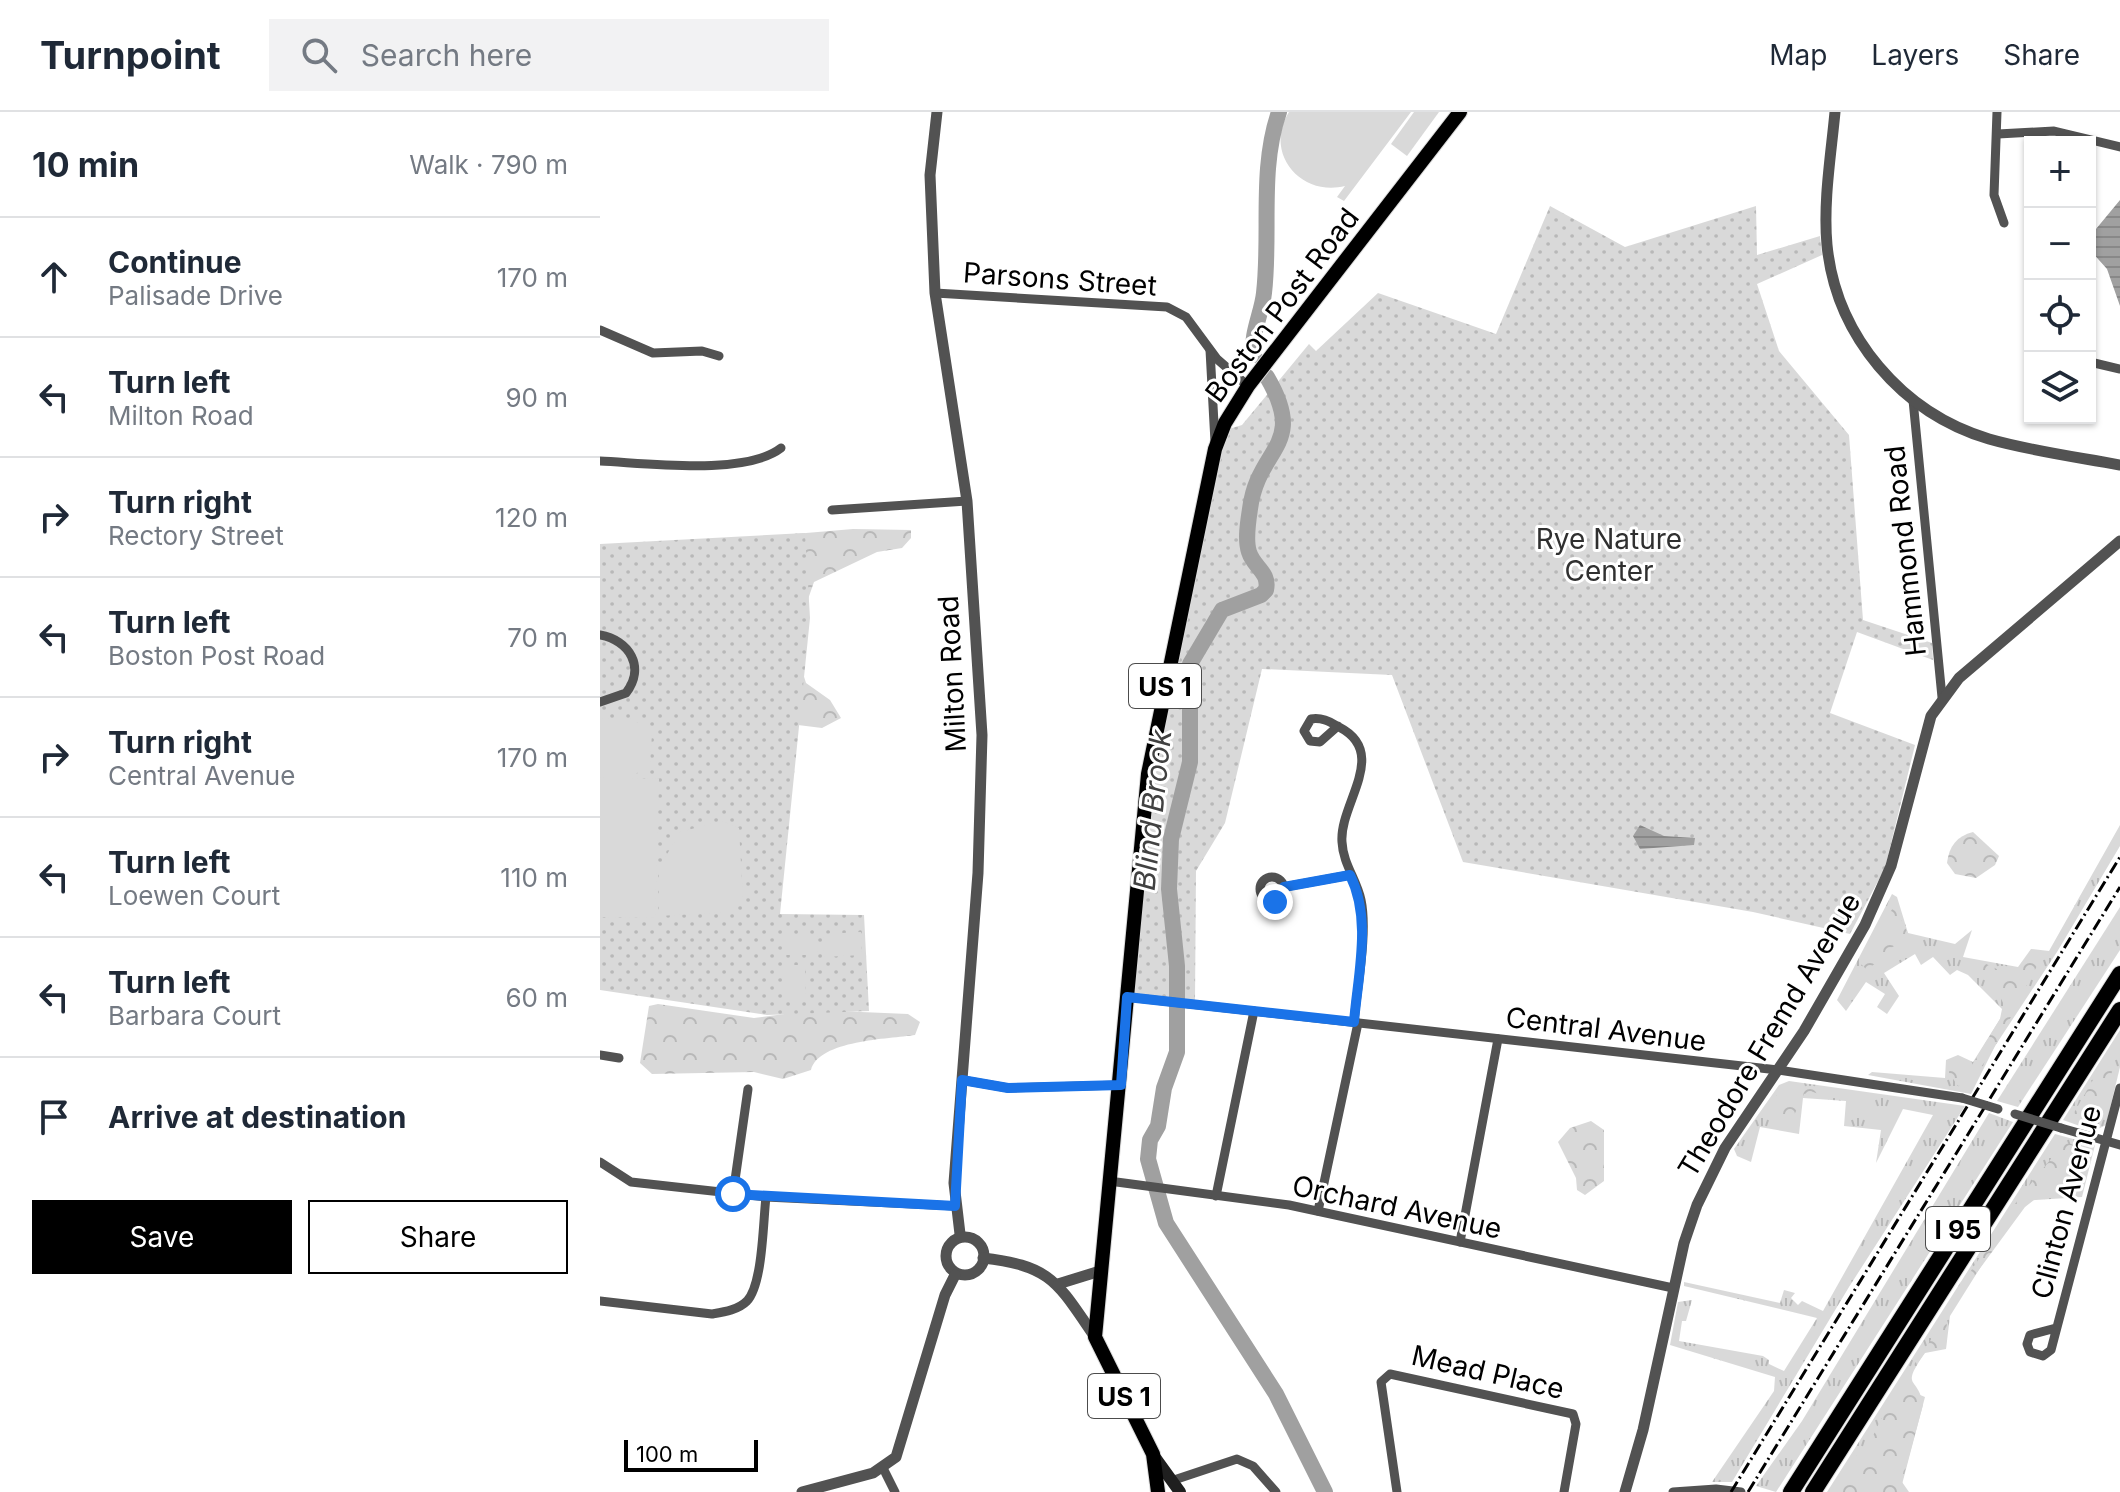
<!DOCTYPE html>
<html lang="en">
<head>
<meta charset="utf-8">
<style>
  body { margin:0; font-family:Inter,sans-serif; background:#f2f2f3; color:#1f2937 }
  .controls { position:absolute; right:24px; top:24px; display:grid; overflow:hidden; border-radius:0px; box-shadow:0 2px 6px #0004 }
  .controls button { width:72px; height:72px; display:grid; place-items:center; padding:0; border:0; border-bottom:2px solid #e0e1e3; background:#fff; color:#1f2937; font:40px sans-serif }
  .scale { position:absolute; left:24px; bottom:20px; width:134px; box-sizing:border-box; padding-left:8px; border:4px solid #000; border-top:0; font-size:22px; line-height:28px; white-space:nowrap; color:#000; -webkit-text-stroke:6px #fff; paint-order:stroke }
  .stop { position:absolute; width:24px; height:24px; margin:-18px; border:6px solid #1a73e8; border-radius:50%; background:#fff }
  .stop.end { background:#1a73e8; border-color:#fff; box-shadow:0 2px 8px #0008 }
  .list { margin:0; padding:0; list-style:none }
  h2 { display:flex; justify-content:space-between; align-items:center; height:104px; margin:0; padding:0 32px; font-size:34px }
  h2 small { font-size:26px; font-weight:400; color:#747a83 }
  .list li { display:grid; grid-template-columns:52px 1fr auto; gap:24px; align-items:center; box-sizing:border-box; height:120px; padding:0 32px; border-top:2px solid #e0e1e3 }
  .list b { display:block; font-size:30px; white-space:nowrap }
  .list p { margin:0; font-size:26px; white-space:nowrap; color:#747a83 }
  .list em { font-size:26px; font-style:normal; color:#747a83 }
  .actions { display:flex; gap:16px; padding:24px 32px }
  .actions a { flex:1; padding:18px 0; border:2px solid #000; border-radius:0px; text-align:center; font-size:28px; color:#000 }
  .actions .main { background:#000; color:#fff }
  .icon { flex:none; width:44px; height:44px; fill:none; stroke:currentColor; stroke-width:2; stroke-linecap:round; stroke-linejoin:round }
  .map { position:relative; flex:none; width:1520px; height:1380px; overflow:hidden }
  header { display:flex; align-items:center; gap:48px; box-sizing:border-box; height:112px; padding:0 40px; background:#fff; border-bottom:2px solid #e0e1e3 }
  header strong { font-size:38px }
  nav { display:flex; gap:44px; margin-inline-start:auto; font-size:28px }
  .search { width:560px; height:72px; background:#f2f2f3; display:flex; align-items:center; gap:20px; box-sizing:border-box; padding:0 28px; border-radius:0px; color:#747a83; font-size:30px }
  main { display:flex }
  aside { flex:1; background:#fff }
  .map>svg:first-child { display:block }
</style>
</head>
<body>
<header>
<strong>Turnpoint</strong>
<div class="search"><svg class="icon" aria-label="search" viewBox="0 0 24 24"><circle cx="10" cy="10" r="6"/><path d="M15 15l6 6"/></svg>Search here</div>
<nav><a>Map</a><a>Layers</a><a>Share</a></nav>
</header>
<main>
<aside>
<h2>10 min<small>Walk · 790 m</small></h2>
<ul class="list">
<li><svg class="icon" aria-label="ahead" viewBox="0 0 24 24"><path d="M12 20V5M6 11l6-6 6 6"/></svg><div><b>Continue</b><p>Palisade Drive</p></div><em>170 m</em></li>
<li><svg class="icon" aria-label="left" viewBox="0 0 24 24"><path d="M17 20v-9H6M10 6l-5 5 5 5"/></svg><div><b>Turn left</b><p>Milton Road</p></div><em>90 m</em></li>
<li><svg class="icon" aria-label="right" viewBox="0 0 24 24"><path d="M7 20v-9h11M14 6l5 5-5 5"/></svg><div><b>Turn right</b><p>Rectory Street</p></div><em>120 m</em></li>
<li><svg class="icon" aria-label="left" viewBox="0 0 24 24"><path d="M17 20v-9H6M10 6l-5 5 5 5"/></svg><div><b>Turn left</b><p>Boston Post Road</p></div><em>70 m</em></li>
<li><svg class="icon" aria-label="right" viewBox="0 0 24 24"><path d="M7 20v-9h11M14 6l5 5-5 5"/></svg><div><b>Turn right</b><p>Central Avenue</p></div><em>170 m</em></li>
<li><svg class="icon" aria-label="left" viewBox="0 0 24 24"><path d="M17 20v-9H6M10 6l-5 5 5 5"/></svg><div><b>Turn left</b><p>Loewen Court</p></div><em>110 m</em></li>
<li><svg class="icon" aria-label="left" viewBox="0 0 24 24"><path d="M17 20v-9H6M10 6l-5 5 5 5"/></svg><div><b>Turn left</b><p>Barbara Court</p></div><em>60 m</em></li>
<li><svg class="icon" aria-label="arrive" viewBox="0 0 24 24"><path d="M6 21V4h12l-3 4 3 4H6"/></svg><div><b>Arrive at destination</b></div></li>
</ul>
<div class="actions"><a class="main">Save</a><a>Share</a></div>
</aside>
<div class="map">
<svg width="1520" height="1380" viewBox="0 0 1520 1380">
  <defs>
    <pattern id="grass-tufts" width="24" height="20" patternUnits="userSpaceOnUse" patternTransform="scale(2)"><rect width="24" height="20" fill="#d9d9d9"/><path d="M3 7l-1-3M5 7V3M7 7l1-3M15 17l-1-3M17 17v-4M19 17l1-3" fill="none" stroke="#b8b8b8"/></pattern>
    <pattern id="forest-crowns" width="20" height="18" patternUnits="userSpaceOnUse" patternTransform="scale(2)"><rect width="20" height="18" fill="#d9d9d9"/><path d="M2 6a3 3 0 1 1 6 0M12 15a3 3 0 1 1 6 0" fill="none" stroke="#b8b8b8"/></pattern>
    <pattern id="park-dots" width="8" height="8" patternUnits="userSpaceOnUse" patternTransform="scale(2)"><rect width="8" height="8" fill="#d9d9d9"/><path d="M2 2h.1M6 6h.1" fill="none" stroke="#b8b8b8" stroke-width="1.8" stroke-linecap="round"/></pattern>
    <pattern id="water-rules" width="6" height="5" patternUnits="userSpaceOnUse" patternTransform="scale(2)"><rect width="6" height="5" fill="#a0a0a0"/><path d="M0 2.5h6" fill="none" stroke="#888"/></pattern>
  </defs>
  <rect width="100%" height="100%" fill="#fff"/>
  <!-- grass -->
  <g fill="url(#grass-tufts)">
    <polygon points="1520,713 1520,734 1457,840 1395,934 1371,982 1268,963 1272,960 1345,966 1346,948 1358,943 1373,950 1400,907 1402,897 1368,863 1357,858 1350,863 1333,845 1321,853 1315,842 1284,861 1299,884 1287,902 1277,895 1285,882 1266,870 1246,899 1237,888 1292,782 1297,785 1308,821 1355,832 1372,818 1363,845 1418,855 1431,837 1449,839"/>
    <polygon points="1520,795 1520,838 1418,995 1397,989"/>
    <polygon points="1520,918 1520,955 1506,1013 1494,1019 1463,1008"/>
    <polygon points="1189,969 1365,994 1249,1175 1132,1370 1112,1370 1174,1279 1175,1265 1070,1233 1078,1190 1092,1188 1086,1209 1082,1209 1079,1229 1163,1244 1169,1248 1169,1252 1184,1259 1217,1206 1084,1174 1084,1170 1180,1191 1184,1178 1195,1181 1191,1186 1198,1193 1202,1189 1223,1199 1333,1003 1303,997 1276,1051 1281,1018 1244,1014 1246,989 1203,986 1199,1022 1160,1015 1151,1050 1137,1044 1134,1037 1179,973"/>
    <polygon points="1389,1001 1413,1010 1176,1380 1156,1374 1202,1309"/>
    <polygon points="1455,1022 1495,1033 1482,1085 1422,1089 1350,1204 1346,1237 1328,1236 1301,1275 1325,1285 1300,1380 1227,1380"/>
  </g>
  <!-- forest -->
  <g fill="url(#forest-crowns)">
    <polygon points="253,417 311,418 311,426 302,436 277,440 214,470 193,530 206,571 230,588 241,606 222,616 182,611 101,430"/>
    <path d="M1373,720L1399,744L1395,753L1376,766L1355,762L1347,751C1349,734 1357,724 1373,720Z"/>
    <path d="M1294,794L1314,833C1282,828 1289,847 1266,857L1260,851Z"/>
    <path d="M1434,843L1442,846C1423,874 1388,967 1358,974L1349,961L1350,952L1359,949L1372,953L1406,897L1391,866L1379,858L1384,851L1399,858L1417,857Z"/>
    <path d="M58,892L154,906L214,898L308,902L320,910L315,923C289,927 219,928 211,958L183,967L154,960L52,962L40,951L49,894Z"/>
    <polygon points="1512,935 1513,956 1500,1005 1495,1010 1480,1011 1471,1006"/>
    <polygon points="1188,976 1231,978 1230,986 1213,980 1204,982 1189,1014 1164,1006 1172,987"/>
    <polygon points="991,1009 1004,1018 1004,1069 985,1083 977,1078 976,1066 958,1030 970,1016"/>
    <polygon points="1464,1031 1477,1033 1484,1048 1472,1079 1443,1081 1425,1095 1359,1185 1357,1180 1419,1086"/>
    <path d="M1347,1204L1346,1237L1325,1241C1299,1278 1319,1263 1323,1293L1302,1370L1309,1380H1237L1232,1373L1272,1326L1290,1288Z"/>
  </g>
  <!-- park -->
  <g fill="url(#park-dots)">
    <polygon points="950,94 1025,135 1156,94 1157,143 1220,124 1222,143 1157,172 1179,239 1249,323 1263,508 1332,531 1333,548 1257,520 1230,601 1315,633 1285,756 1250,822 1153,800 863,750 792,563 662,557 625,711 596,759 595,888 533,881 553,672 617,353 629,317 642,313 709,232 716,239 778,181 896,222"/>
    <polygon points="205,421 210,506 180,802 264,803 269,899 167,903 0,878 0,432"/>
  </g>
  <!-- pitch -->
  <g fill="#d9d9d9">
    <path d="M689,0H811L744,89L737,85L745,74C701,85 663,41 689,0Z"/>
    <polygon points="814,0 839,0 807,44 791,32"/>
    <polygon points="0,606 33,607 52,622 50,651 31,666 59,667 55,806 0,805 0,666 4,666 0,665"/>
    <polygon points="122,709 139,716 143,787 130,800 59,804 59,756 80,720"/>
    <polygon points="261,820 262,843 224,845 223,822"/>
    <polygon points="185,822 217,822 218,843 185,843"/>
    <polygon points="185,853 205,853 206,887 185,887"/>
  </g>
  <!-- water -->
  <g fill="url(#water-rules)">
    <polygon points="1520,88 1520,194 1507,157 1490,138 1496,117"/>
    <polygon points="1040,713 1064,724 1095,726 1094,733 1040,737 1033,724"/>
  </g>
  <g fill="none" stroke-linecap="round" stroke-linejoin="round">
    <!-- river -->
    <g stroke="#a0a0a0" stroke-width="16">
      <path d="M654,243C650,223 662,201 664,181C671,121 659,58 679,0"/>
      <path d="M667,265C708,335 658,334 650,397C648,410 645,428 649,440C654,456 670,460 666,478L661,483L622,498L590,552V650L571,727L569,777L577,854V940L564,976L558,1014L550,1028L548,1047L566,1111L676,1282L725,1380"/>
    </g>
    <!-- primary casing -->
    <g stroke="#dbdbdb" stroke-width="16">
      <polyline id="primary" points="558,1380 553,1342 495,1225 548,662 615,337 625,311 648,274 860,0"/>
    </g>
    <!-- motorway casing -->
    <g stroke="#dbdbdb" stroke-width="18">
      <g id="motorway">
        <polyline points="1191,1380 1520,862"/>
        <polyline points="1213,1380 1520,898"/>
      </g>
    </g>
    <!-- minor -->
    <g stroke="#525252" stroke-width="9">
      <polyline points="1397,0 1394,83 1404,111"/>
      <polyline points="1398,22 1454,19 1520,35"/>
      <polyline points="335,181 567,195 586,205 617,247 648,274"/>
      <polyline points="0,218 53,241 102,239 119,244"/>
      <polyline points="610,238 615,330"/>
      <polyline points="1490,250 1520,257"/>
      <polyline points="1313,288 1342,585"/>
      <path d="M0,349C46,351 145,364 181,336"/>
      <polyline points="232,398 367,389"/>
      <path d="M0,523C29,528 46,555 26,581L0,590"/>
      <path d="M738,614L720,630L710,629L704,619L711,607C722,605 730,610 739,615C790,641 739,692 742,730C743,752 757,768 761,788C768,821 757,875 754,910"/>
      <circle cx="672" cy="777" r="12"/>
      <polyline points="684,775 750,763"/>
      <polyline points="527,885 1178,958 1362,986"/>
      <polyline points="0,943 19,946"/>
      <polyline points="362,968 408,976 521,973"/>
      <polyline points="1461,1016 1520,1033"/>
      <polyline points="0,1050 31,1070 166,1085 355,1094"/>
      <polyline points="509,1069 689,1093 1073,1176"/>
      <polyline points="133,1082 148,977"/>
      <polyline points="616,1084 654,899"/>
      <polyline points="718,1099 758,911"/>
      <polyline points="860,1130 898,927"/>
      <path d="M0,1189L112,1202C124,1200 138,1198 147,1189C163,1172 163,1109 166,1085"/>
      <polyline points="1456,1216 1430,1223 1427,1232 1430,1240 1443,1244 1451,1238 1520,976"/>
      <polyline points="283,1356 295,1380"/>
      <polyline points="571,1369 637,1347 653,1354 676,1380"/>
      <polyline points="797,1380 781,1270 790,1262 973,1302 976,1312 964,1380"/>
      <polyline points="1073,1380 1116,1377 1141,1380"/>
    </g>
    <!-- tertiary -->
    <g stroke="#525252" stroke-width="11">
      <polyline points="337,0 330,63 335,181 367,389 382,623 378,761 354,1071 360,1122"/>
      <path d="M1235,0C1231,43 1223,90 1227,133C1236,224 1302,301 1389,327C1431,339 1477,345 1520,353"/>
      <circle cx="365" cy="1144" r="19"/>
      <path d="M383,1146C452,1154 457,1170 495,1225"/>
      <polyline points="458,1172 500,1159"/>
      <polyline points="202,1380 273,1361 296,1345 345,1183 355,1163"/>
      <polyline points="1025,1380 1043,1318 1084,1131 1097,1093 1125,1036 1204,919 1265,813 1291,754 1331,604 1359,566 1520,429"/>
    </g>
    <!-- secondary -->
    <polyline stroke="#1f1f1f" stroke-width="12" points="554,1344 580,1380"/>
    <!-- primary -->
    <use href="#primary" stroke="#000" stroke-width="14"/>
    <!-- motorway -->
    <use href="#motorway" stroke="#000" stroke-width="16"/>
    <!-- rail -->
    <g stroke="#000" stroke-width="3" stroke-dasharray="12 4 2 4" stroke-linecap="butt">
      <polyline points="1131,1380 1520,745"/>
      <polyline points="1148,1380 1520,775"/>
    </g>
    <!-- minor-bridge -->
    <g stroke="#525252" stroke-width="9">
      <polyline points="1362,986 1398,997"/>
      <polyline points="1415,1002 1461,1016"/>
    </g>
  </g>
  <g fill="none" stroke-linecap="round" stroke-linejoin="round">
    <!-- route -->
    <path stroke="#1a73e8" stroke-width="10" d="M133,1082L355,1094L362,968L408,976L521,973L527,885L754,910C758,862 772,807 750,763L684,775L683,784L675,790"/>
  </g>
  <g text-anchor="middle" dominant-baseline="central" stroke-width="6" stroke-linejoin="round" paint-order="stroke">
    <!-- shield labels -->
    <g fill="#fff" stroke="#4c4c4c" stroke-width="2">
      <rect x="529" y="552" width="72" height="44" rx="6"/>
      <rect x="1326" y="1095" width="64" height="44" rx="6"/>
      <rect x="488" y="1262" width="72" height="44" rx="6"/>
    </g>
    <g font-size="26" font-weight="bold" fill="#000">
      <text x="565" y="574">US 1</text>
      <text x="1358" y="1117">I 95</text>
      <text x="524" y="1284">US 1</text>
    </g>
    <!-- street labels -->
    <g font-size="28" fill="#000" stroke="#fff">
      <text transform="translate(460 167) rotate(4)">Parsons Street</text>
      <text transform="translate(682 193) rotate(-53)">Boston Post Road</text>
      <text transform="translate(1305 439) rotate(-96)">Hammond Road</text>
      <text transform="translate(352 562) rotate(-93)">Milton Road</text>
      <text transform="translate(1006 917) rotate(7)">Central Avenue</text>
      <text transform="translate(1169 923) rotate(-59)">Theodore Fremd Avenue</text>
      <text transform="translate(1466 1090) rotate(-75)">Clinton Avenue</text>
      <text transform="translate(797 1095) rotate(12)">Orchard Avenue</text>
      <text transform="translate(888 1260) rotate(13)">Mead Place</text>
    </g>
    <!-- park labels -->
    <g font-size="28" fill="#303030" stroke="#fff">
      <text x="1009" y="427">Rye Nature<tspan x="1009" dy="32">Center</tspan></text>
    </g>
    <!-- water labels -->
    <g font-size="30" font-style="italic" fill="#414141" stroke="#fff">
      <text transform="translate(552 698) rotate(-84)">Blind Brook</text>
    </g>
  </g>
</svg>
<div class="controls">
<button>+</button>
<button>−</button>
<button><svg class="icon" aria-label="locate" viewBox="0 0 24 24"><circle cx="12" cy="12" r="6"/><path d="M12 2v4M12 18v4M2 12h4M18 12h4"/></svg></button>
<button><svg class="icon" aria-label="layers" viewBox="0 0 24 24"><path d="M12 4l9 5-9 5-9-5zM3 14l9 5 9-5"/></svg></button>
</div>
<div class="scale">100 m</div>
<div class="stop" style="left:133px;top:1082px"></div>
<div class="stop end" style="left:675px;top:790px"></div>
</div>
</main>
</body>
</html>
